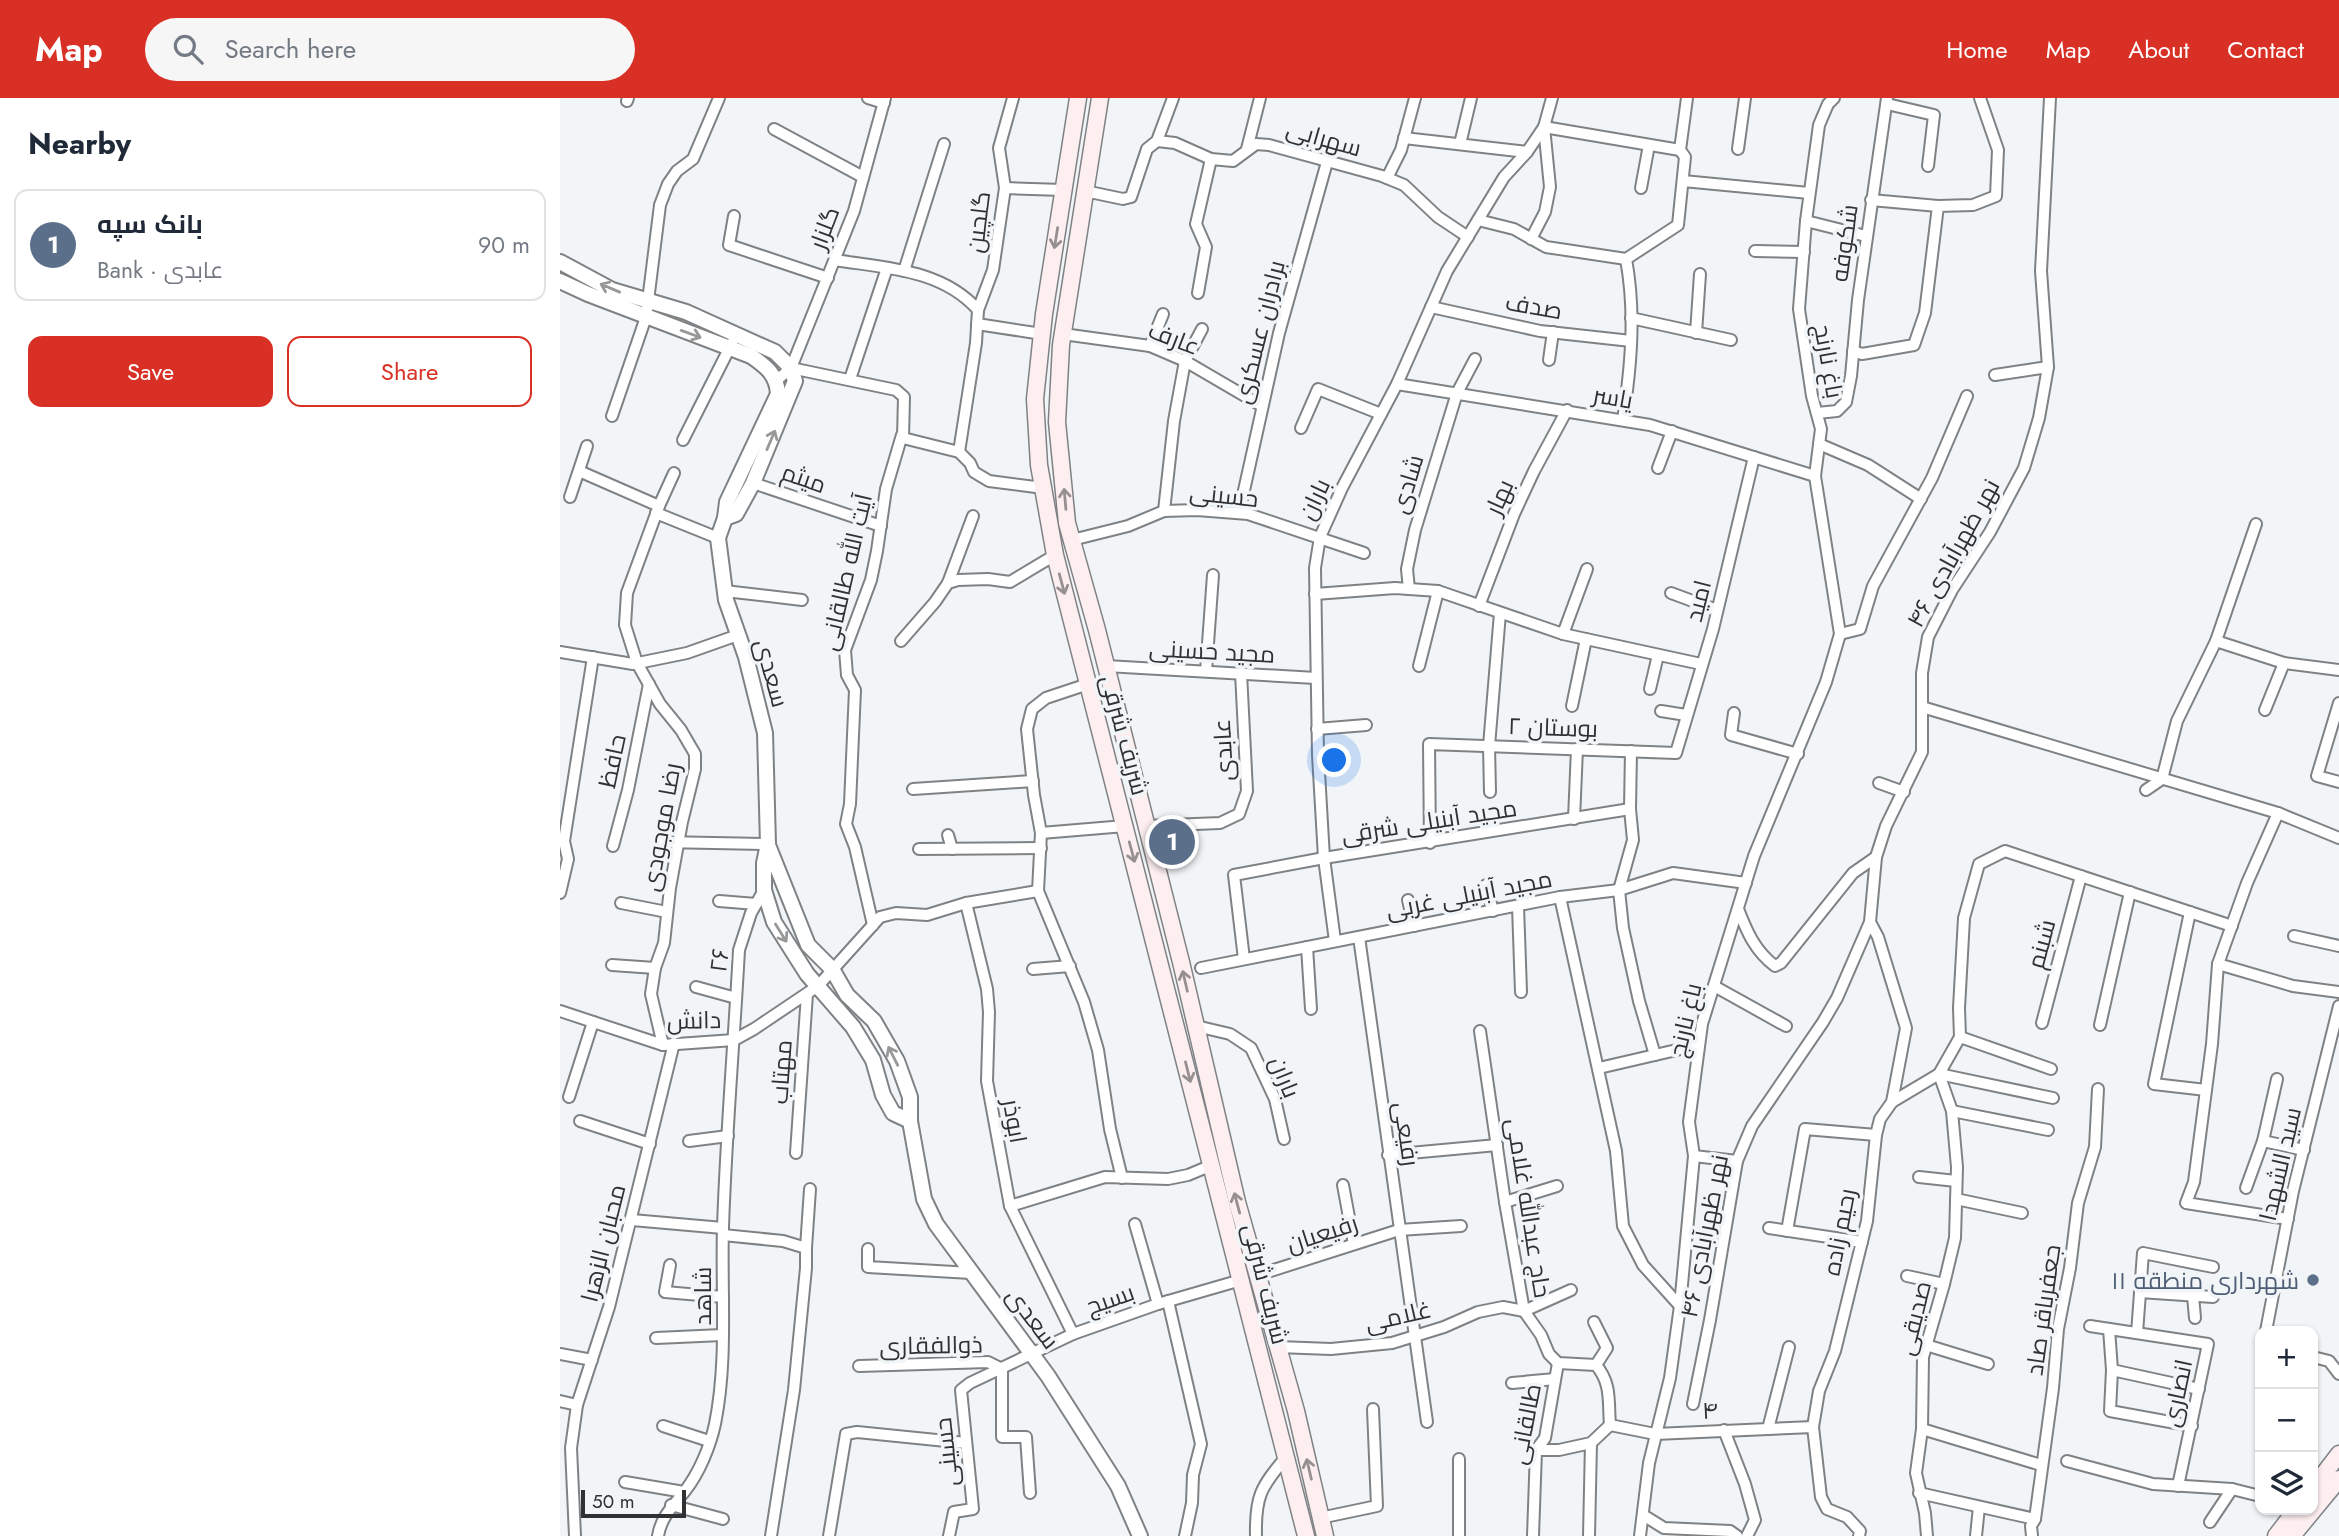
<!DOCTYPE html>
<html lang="en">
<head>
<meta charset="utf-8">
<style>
  body { margin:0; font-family:Jost,Cairo,sans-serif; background:#f6f6f7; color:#1f2937 }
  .controls { position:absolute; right:21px; bottom:21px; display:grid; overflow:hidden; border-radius:14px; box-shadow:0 2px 5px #0004 }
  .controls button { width:63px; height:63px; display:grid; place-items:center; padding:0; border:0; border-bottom:2px solid #e0e1e3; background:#fff; color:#1f2937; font:35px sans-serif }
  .scale { position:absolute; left:21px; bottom:18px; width:105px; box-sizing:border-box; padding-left:7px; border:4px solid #303132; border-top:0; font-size:19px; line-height:24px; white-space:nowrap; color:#303132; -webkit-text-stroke:5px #f2f5f7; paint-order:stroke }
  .you { position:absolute; left:775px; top:663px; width:24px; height:24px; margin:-18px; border:5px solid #fff; border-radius:50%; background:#1a73e8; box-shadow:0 0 0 10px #1a73e833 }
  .badge { display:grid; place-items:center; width:46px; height:46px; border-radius:50%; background:#d93025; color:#fff; font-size:23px; font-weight:700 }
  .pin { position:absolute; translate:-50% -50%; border:4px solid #fff; box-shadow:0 2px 7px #0006 }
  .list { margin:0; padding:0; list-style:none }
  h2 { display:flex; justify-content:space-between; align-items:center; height:91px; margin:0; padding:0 28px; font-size:30px }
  h2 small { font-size:23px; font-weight:400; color:#747a83 }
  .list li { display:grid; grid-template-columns:46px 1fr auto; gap:21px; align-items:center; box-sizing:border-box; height:112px; margin:0 14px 14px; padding:0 14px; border:2px solid #e0e1e3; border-radius:14px }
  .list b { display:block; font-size:26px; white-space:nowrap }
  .list p { margin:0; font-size:23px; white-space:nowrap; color:#747a83 }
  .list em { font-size:23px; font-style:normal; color:#747a83 }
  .actions { display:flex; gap:14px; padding:21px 28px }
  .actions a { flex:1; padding:16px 0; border:2px solid #d93025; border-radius:14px; text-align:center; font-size:24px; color:#d93025 }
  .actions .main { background:#d93025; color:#fff }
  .icon { flex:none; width:38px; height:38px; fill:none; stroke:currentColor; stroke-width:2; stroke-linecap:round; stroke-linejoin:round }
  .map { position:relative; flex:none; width:1779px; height:1438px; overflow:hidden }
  header { display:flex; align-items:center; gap:42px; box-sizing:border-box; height:98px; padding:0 35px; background:#d93025; color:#fff }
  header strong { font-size:33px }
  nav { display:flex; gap:38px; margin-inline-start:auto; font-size:24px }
  .search { width:490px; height:63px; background:#f6f6f7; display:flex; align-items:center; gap:18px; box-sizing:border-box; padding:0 24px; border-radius:38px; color:#747a83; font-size:26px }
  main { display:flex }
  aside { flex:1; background:#fff }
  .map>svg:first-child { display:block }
</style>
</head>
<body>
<header>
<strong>Map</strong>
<div class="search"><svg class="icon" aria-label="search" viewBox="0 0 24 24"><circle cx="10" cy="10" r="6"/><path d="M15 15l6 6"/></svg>Search here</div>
<nav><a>Home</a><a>Map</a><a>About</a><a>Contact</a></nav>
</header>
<main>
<aside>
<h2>Nearby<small></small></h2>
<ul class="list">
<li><span class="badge" style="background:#5c6f8a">1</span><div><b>بانک سپه</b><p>Bank · عابدی</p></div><em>90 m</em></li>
</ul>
<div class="actions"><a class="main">Save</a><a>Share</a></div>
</aside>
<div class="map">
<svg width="1779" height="1438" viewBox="0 0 1779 1438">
  <rect width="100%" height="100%" fill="#f2f5f7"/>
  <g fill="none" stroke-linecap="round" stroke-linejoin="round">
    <!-- minor casing -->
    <g stroke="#7f8284" stroke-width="14">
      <g id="minor">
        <polyline points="308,0 324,5"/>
        <polyline points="67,3 68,0"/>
        <polyline points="1327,6 1374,17 1368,68"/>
        <polyline points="984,29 1120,52"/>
        <polyline points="214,31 303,79"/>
        <polyline points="844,40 967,54"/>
        <polyline points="597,43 615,45 651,61 673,63 696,46 709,47 822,78 844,87 878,119 908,139"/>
        <polyline points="900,46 911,0"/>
        <polyline points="687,51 700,0"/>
        <polyline points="1178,51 1185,0"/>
        <polyline points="827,80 841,52 855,0"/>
        <polyline points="1123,83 1249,95"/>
        <polyline points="445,90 503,92"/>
        <polyline points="1081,90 1089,47"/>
        <polyline points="525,93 563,101 571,99 587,51 597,43 613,0"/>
        <polyline points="1311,102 1378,108"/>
        <polyline points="174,118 169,147 268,180"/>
        <polyline points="918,122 954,131 986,149 1066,161"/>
        <polyline points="1246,123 1306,138"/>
        <polyline points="971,141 985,114 990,89 984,29 992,0"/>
        <polyline points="1195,153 1244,154"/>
        <path d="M275,162C325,170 382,171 418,212L416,245L399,354"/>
        <polyline points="344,173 384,46"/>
        <polyline points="638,195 646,149 636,126 651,61"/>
        <polyline points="871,209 980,233 1071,243"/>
        <polyline points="418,212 433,172 445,90 439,50 453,0"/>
        <polyline points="1071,220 1171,242"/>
        <polyline points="417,226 482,236"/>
        <polyline points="1136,235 1140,176"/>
        <polyline points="503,236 590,248 625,263 702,308"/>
        <polyline points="590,248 603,216"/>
        <polyline points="1293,253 1302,256 1354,247 1365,215 1378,108 1413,107 1436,98 1438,52 1420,0"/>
        <polyline points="989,262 993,234"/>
        <polyline points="231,270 336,292 344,299 343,340 399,354 410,365 414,374 429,383 483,390"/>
        <polyline points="1435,277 1488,269"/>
        <polyline points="290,281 327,170"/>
        <polyline points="217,282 231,270 294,113 325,0"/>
        <polyline points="837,286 1090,327 1255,378"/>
        <polyline points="1257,315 1277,313 1286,304 1291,278 1298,202 1327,0"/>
        <polyline points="52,318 86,219 100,107 108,86 117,73 133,61 159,0"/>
        <path d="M1063,322C1071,268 1076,215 1066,161L1118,127L1125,59L1120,52L1127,0"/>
        <polyline points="741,330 758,291 821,316"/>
        <polyline points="123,342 172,245"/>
        <polyline points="1259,346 1308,367 1361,401"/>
        <polyline points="1098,370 1112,333"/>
        <polyline points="19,373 99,408"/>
        <polyline points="193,385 321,428"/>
        <polyline points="10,399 27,348"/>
        <polyline points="604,413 614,323 625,263 642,231"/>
        <polyline points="96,415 158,440"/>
        <polyline points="679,415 719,235 767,64"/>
        <polyline points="512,442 568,428 604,413 637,412 688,416 804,455"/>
        <polyline points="388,485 413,418"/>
        <polyline points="849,491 847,471 855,432 897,295 915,261"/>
        <polyline points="165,493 242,502"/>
        <polyline points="1111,495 1157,512"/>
        <polyline points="755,496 835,490 878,493 1003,536 1141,566"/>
        <polyline points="919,508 954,416 974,373 1007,312"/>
        <polyline points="1003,536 1027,471"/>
        <polyline points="1280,536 1300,531 1313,488 1372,380 1407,298"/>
        <polyline points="341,543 375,504 388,485 398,482 428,481 450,484 495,457"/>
        <polyline points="1656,543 1724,565 1779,572"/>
        <polyline points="0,554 73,566 127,555 178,537"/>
        <polyline points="546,568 756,580"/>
        <polyline points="859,568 878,493"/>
        <polyline points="646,573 653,477"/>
        <polyline points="528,586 486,600 472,611 467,631 474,697 481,735 478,793 524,904 538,952 550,1031 562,1080"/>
        <polyline points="1090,591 1098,557"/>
        <polyline points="1779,605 1757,678 1779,684"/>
        <polyline points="1012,608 1026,541"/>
        <polyline points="1362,609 1718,715 1779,740"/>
        <polyline points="1705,612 1724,565"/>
        <polyline points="1101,613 1126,617"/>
        <polyline points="1174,615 1171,637 1238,656"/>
        <polyline points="757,631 806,627"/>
        <polyline points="1071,653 1070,711 1073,742 1059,792 1063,830 1079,903 1095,957"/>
        <polyline points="1319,685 1344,694"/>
        <polyline points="353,691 473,683"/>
        <polyline points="1586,692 1602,681 1617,623 1656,543 1696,426"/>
        <polyline points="930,694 929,648 940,515"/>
        <polyline points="1718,715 1687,785 1658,866 1652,946 1634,1084 1626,1105 1728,1121"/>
        <polyline points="1014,721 1017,651"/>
        <polyline points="586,728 660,725 679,716 687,693 681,575"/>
        <polyline points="481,735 565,728"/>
        <polyline points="388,737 392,751"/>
        <polyline points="102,744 208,746"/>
        <polyline points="870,745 869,646 1116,655 1153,531 1194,359"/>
        <polyline points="53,748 68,692 89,586"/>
        <polyline points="359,751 481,750"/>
        <polyline points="926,787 933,813"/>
        <polyline points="0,795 8,761 4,743 33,559"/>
        <polyline points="1000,799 1056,1053 1063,1128 1083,1167 1120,1208"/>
        <polyline points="848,802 854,828"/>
        <polyline points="159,803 196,806"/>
        <polyline points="61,805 107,814"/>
        <polyline points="406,805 427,891 429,914 427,983 450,1108 513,1236"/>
        <polyline points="958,808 961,894"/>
        <path d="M1178,811C1187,834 1195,853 1215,868L1221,865L1293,775L1316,759"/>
        <polyline points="1630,814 1594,986 1646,992"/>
        <polyline points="313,827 295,749 286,726 290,706 295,592 287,577 285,552 311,482 317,453 326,391 342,337"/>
        <polyline points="1734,838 1779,848"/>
        <polyline points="799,839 867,1324"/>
        <polyline points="775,843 764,760 758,657 755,470 760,439 782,390 837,286 887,173 944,79 967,54 984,29"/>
        <polyline points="747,849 751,911"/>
        <polyline points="684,861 674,777 764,760 1070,711"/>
        <polyline points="1658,866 1733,888 1779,894"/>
        <polyline points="52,867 95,870"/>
        <polyline points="641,870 1000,799 1059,792 1113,775 1186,785"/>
        <polyline points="473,871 510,868"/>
        <polyline points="1154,888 1226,928"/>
        <polyline points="136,889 176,900"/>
        <polyline points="0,913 103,947 174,942 194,931 258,888 320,819 336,815 367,817 406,805 478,793"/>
        <polyline points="1482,925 1521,778"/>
        <polyline points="1540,927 1570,794"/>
        <polyline points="636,928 670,936 691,950 715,1001 724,1041"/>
        <path d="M920,933L945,1104L964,1213L981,1237L989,1256L998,1265L1036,1267C1052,1286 1048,1304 1050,1327"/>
        <polyline points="1400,939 1491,971"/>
        <polyline points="103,947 91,896 95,870 104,845 110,790 122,724 135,671 135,656 121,632 100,606 77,565 65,527 67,495 99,408 114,375"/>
        <polyline points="1039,970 1138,947"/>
        <polyline points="1379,976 1493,1000"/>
        <polyline points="9,999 33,924"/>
        <polyline points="1332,1004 1379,976 1400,939 1399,910 1404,820 1419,766 1445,753 1672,828"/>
        <polyline points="1392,1013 1488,1032"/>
        <polyline points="20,1023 90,1046"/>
        <polyline points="129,1043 168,1038"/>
        <polyline points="1703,1043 1744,1052"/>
        <polyline points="236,1055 247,896"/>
        <polyline points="828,1057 937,1047"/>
        <polyline points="1134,1058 1177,1063"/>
        <polyline points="1359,1079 1396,1083"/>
        <polyline points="783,1087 794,1146"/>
        <polyline points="1686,1090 1703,1043 1717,981"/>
        <polyline points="1396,1101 1462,1115"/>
        <polyline points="945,1104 997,1088"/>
        <polyline points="450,1108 545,1079 608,1081 628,1077 652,1067"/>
        <polyline points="72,1122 163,1130"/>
        <polyline points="575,1126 598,1206"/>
        <polyline points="1209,1130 1302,1144"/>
        <polyline points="1227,1133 1245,1031 1316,1037"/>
        <polyline points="163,1137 223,1143 246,1150 246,1170 234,1292 211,1438"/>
        <polyline points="246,1150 250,1091"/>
        <polyline points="308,1151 308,1169 411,1175"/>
        <polyline points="110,1167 105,1194 163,1199"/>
        <polyline points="698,1177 839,1132 901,1128"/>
        <polyline points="1347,1178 1384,1186"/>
        <polyline points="1580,1194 1653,1199"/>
        <polyline points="1633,1198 1635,1220"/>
        <polyline points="608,1203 641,1346 633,1377 632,1405 625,1438"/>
        <polyline points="1034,1224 1047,1250 1036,1267"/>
        <polyline points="1530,1228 1648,1246 1618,1388"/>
        <polyline points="1549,1231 1552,1272 1550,1313 1632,1328"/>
        <polyline points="1706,1233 1733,1093 1779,908"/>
        <polyline points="1577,1235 1583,1155 1653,1169"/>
        <polyline points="96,1240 162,1237"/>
        <polyline points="1366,1247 1428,1266"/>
        <polyline points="718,1249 771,1251 832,1245 884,1229 918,1214 943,1209 964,1213 1011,1192"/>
        <polyline points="0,1256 32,1262"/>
        <polyline points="1753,1259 1769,1263 1779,1276"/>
        <polyline points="299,1268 428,1264 442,1271 442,1339 466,1339 470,1395"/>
        <polyline points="1552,1272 1639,1291"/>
        <polyline points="952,1285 995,1281"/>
        <polyline points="0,1303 17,1307"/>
        <polyline points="1133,1306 1150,1222 1177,1063 1192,1028 1263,924 1277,900 1310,824 1316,759 1326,728 1362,654 1362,575 1368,539 1392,492 1430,434 1464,370 1479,320 1488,269 1481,173 1490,0"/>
        <polyline points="1050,1327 1095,1336 1253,1329"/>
        <polyline points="103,1328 149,1343"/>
        <polyline points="1208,1331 1229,1249"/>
        <polyline points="1362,1331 1481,1367"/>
        <polyline points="1164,1332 1185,1386 1195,1422 1187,1438"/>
        <polyline points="976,1352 999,1352 1031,1345 1050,1327"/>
        <polyline points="1507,1363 1593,1386 1672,1391 1700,1398"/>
        <polyline points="65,1384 124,1394"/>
        <polyline points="1359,1395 1475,1421"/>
        <polyline points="111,1407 163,1421"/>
        <polyline points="1083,1417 1104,1430 1170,1433 1177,1438"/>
        <polyline points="760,1420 817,1408 813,1311"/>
        <polyline points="1650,1424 1672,1391"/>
        <polyline points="15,1438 11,1350 17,1307 49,1209 114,945"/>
        <path d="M98,1438C101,1419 113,1408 125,1393C139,1375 150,1349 155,1326C168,1261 161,1195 163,1129C166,1037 174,944 179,852L191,815L204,792"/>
        <polyline points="269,1438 286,1336 297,1334 406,1345"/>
        <polyline points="389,1438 394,1414 413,1411 401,1292 410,1285 513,1236 598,1206 681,1182"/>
        <path d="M696,1438C695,1398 701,1389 726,1359"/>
        <polyline points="899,1438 899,1361"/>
        <polyline points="973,1438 976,1352 985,1340 998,1265"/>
        <polyline points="1029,1438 1031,1345"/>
        <polyline points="1080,1438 1089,1365 1110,1280 1120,1208 1134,1058 1129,1024 1142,926 1194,758 1266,584 1280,536 1255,378 1261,331 1252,298 1239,211 1246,123 1259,27 1268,6 1274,0"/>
        <polyline points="1299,1438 1300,1433 1287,1419 1267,1411 1261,1399 1253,1329 1259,1293 1275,1253 1307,1123 1316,1037 1320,1021 1332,1004 1346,930 1318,839 1310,824"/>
        <polyline points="1367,1438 1365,1415 1356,1375 1362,1331 1363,1259 1384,1186 1395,1140 1397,1069 1392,1013 1379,976"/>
        <polyline points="1416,1438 1419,1409"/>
        <polyline points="1472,1438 1471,1428 1475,1421 1493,1290 1498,1231 1510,1170 1518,1105 1535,1049 1538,991"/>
      </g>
    </g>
    <!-- tertiary casing -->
    <g stroke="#7f8284" stroke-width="18">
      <g id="tertiary">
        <polyline points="0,164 52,192 126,214 215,254 231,270 235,283 193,385 176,416 165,420"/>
        <path d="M0,183L28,196L191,258C207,269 217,277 218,296L167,404L165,420L158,440L166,502L186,559L205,635L208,746L204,765V792L214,824L247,876L293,929L313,962L323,997L333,1015L350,1023"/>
        <polyline points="208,747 248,847 272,871 287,897 314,923 337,963 350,999 350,1023 364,1101 376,1126 488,1278 558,1388 580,1438"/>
      </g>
    </g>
    <!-- secondary casing -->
    <g stroke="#7f8284" stroke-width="19">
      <g id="secondary">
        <polyline points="518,0 484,216 475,301 479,367 495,457 746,1438"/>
        <polyline points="540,0 501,247 497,324 507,425 537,532 621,864 677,1104 736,1313 765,1438"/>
        <polyline points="1753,1390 1779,1356"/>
        <polyline points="1716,1438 1736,1412"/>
        <polyline points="1732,1438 1779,1381"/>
      </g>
    </g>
    <!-- minor -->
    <use href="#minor" stroke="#fff" stroke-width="10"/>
    <!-- tertiary -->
    <use href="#tertiary" stroke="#fff" stroke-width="14"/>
    <!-- secondary -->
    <use href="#secondary" stroke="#fdeef0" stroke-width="16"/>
  </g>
  <!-- one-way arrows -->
  <defs><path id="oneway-shaft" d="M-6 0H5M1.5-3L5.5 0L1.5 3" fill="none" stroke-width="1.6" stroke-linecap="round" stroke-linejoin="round" transform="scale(1.75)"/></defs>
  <g stroke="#969091">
    <use href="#oneway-shaft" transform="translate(496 140) rotate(99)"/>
    <use href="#oneway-shaft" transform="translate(505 401) rotate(-95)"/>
    <use href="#oneway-shaft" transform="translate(502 486) rotate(75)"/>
    <use href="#oneway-shaft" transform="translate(572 754) rotate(75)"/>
    <use href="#oneway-shaft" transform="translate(625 883) rotate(-103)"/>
    <use href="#oneway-shaft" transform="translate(628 974) rotate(76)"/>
    <use href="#oneway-shaft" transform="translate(677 1105) rotate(-105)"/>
    <use href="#oneway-shaft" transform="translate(749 1371) rotate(-103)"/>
  </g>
  <g stroke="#989898">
    <use href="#oneway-shaft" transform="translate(50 190) rotate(-157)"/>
    <use href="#oneway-shaft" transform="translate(131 236) rotate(20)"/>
    <use href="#oneway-shaft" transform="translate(211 342) rotate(-67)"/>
    <use href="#oneway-shaft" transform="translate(221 835) rotate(58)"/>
    <use href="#oneway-shaft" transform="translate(333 958) rotate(-117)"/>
  </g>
  <!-- markers -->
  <circle fill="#5c6f8a" stroke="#f2f5f7" stroke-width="2.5" cx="1753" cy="1182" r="7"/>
  <g text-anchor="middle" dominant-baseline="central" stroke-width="7" stroke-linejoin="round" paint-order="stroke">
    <!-- street labels -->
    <g font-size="24" fill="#303132" stroke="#f2f5f7">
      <text transform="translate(764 40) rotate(16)">سهرابی</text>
      <text transform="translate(418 124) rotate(-83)">گلچین</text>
      <text transform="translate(264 130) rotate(-69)">گلزار</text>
      <text transform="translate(1284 145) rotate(-82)">شکوفه</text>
      <text transform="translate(974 208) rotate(10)">صدف</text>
      <text transform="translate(699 234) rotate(-76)">برادران عسکری</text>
      <text transform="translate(614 240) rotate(21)">عارف</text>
      <text transform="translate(1269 263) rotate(80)">باغ نارنج</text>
      <text transform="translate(1053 299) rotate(10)">یاسر</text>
      <text transform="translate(244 380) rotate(19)">میثم</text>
      <text transform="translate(847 386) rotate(-73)">شادی</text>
      <text transform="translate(664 397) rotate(6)">حسینی</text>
      <text transform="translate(939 399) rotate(-66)">بهار</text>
      <text transform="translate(754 401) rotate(-65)">باران</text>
      <text transform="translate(1393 455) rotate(-61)">نهر ظهرآبادی ۴۶</text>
      <text transform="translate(286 474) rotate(-77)">آیت الله طالقانی</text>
      <text transform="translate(1138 503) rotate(-76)">امید</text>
      <text transform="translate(652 553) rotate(3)">مجید حسینی</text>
      <text transform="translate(212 575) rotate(75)">سعدی</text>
      <text transform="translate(993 629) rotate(2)">بوستان ۲</text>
      <text transform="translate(565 637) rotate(75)">شریف شرقی</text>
      <text transform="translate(663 652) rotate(-93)">عابدی</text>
      <text transform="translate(52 663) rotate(-78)">حافظ</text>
      <text transform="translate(869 723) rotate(-9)">مجید آبنیلی شرقی</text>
      <text transform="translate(101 729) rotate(-80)">رضا موجودی</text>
      <text transform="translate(909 796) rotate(-11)">مجید آبنیلی غربی</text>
      <text transform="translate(1481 846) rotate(-75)">شبنم</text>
      <text transform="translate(159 862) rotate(-83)">۲۶</text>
      <text transform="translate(134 922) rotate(-1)">دانش</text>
      <text transform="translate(1125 922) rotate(-77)">باغ نارنج</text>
      <text transform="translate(221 974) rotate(-86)">مهتاب</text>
      <text transform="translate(725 979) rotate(68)">باران</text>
      <text transform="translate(455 1023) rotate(80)">ابوذر</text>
      <text transform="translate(847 1036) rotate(82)">رفیعی</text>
      <text transform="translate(1720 1066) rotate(-77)">سید الشهدا</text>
      <text transform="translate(969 1110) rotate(81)">حاج عبدالله غلامی</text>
      <text transform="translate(1279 1134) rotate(-79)">رحیم زاده</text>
      <text transform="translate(762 1135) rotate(-18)">رفیعیان</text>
      <text transform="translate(1144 1138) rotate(-79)">نهر ظهرآبادی ۴۶</text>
      <text transform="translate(43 1145) rotate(-76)">محبان الزهرا</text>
      <text transform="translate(706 1186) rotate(76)">شریف شرقی</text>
      <text transform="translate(142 1198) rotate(-90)">شاهد</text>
      <text transform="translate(550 1201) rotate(-19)">بسیج</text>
      <text transform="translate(1483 1212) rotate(-82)">جعفرباقر صاد</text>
      <text transform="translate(838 1218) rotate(-13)">غلامی</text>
      <text transform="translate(473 1220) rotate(53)">سعدی</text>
      <text transform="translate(1354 1220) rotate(-76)">صدیقی</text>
      <text transform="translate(371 1247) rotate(-1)">ذوالفقاری</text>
      <text transform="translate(1617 1295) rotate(-78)">انصاری</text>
      <text transform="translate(1150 1312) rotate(-3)">۴</text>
      <text transform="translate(965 1326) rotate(-79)">طالقانی</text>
      <text transform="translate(386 1354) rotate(-96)">حسینی</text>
    </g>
    <!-- service labels -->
    <g font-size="24" fill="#4e5e75" stroke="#f2f5f7" text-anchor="end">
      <text x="1739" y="1182">شهرداری منطقه ۱۱</text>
    </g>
  </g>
</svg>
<div class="controls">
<button>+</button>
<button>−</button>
<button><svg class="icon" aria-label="layers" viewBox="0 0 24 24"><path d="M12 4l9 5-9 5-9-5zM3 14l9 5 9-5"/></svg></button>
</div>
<div class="scale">50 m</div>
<div class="you"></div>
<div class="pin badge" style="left:612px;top:744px;background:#5c6f8a">1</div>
</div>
</main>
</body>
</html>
